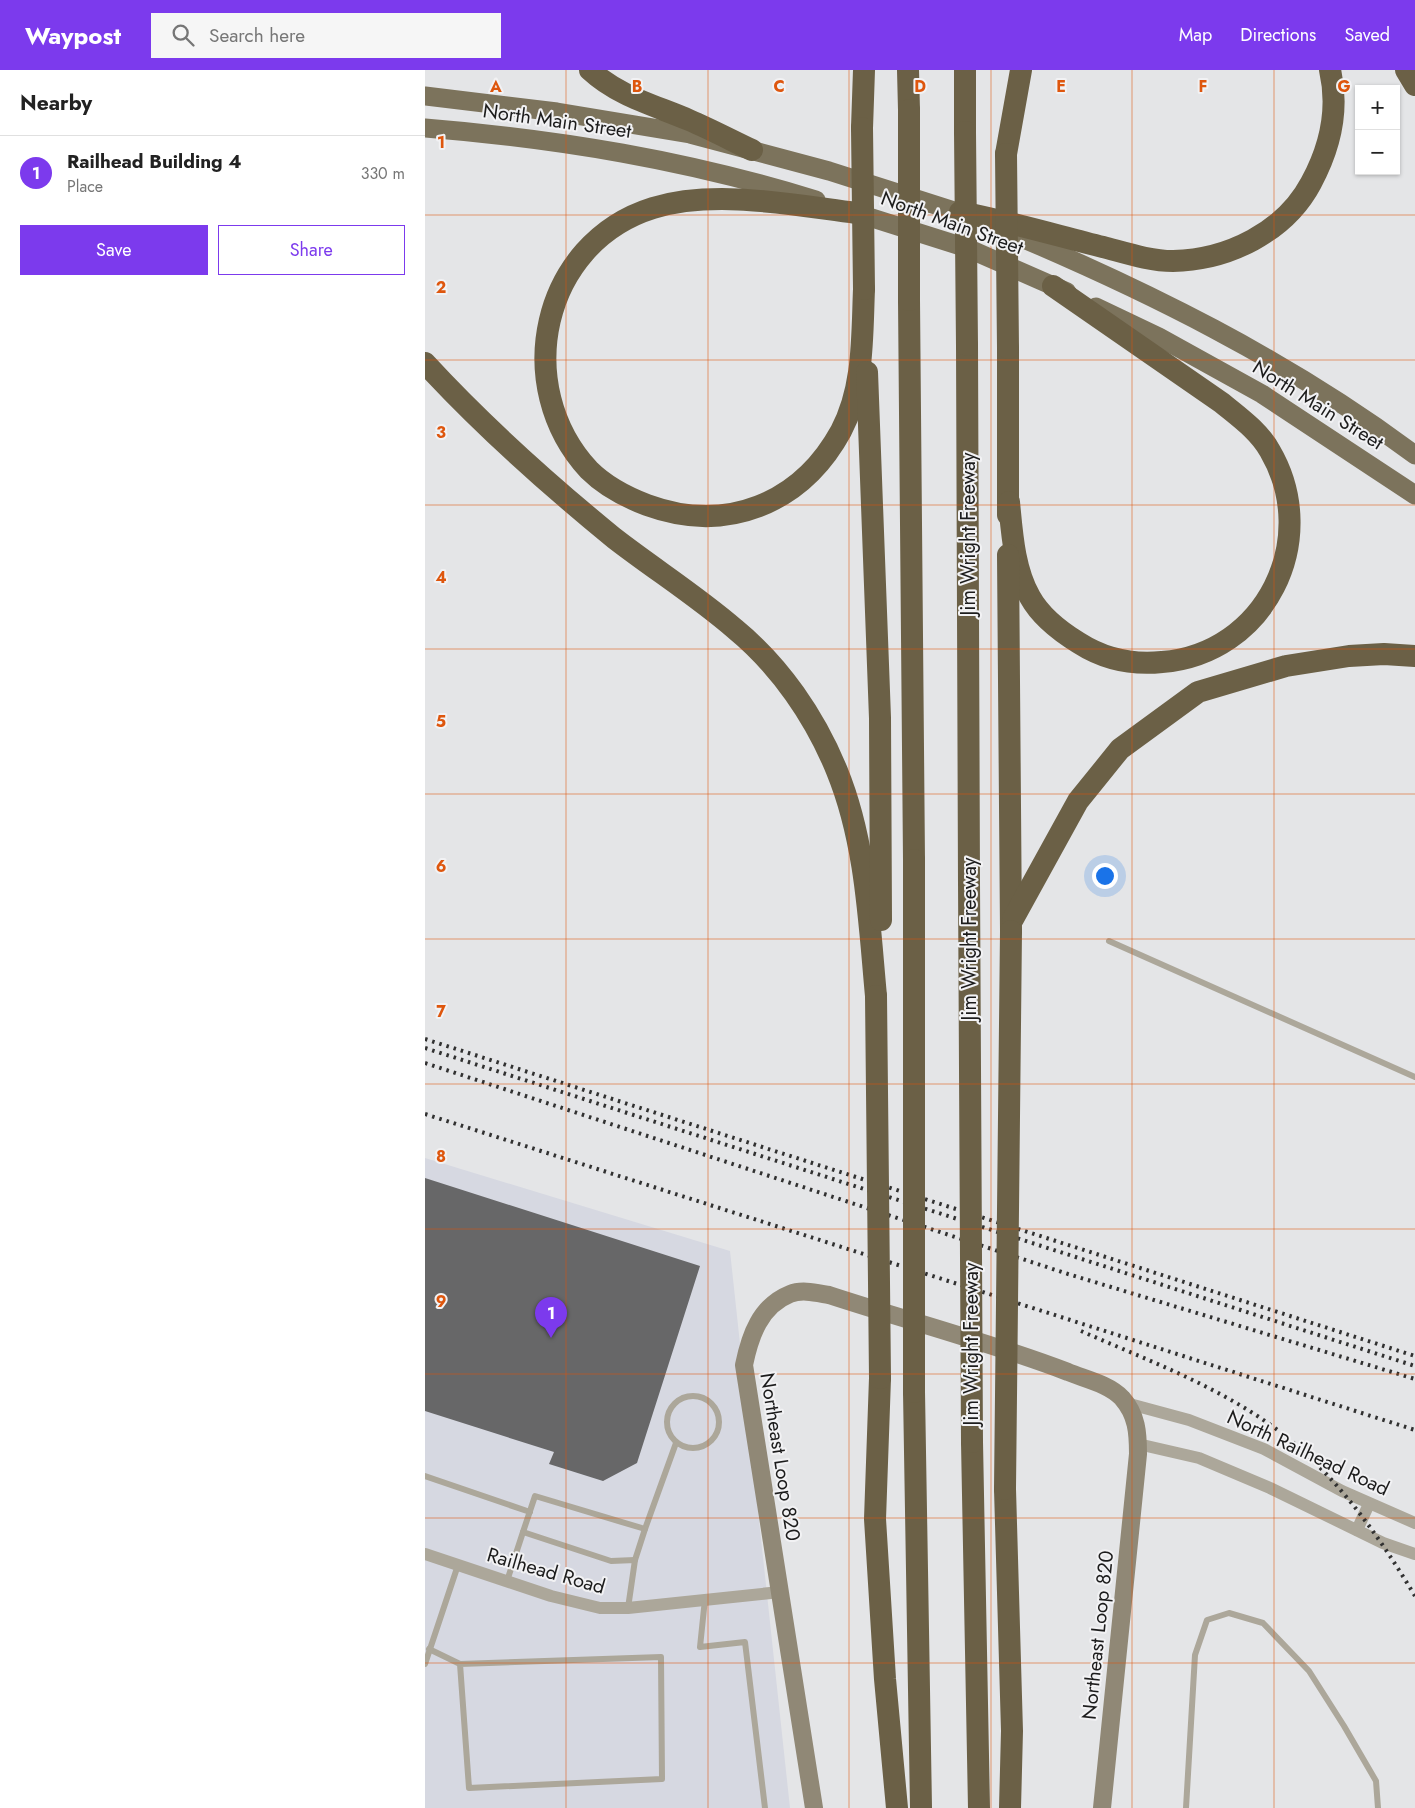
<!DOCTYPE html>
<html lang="en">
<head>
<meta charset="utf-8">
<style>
  body { margin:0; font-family:Jost,sans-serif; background:#f6f6f6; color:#222 }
  .controls { position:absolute; right:15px; top:15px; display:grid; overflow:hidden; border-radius:0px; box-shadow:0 1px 4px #0004 }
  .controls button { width:45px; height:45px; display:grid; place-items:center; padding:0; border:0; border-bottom:1px solid #e0e0e0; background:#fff; color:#222; font:25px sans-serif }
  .you { position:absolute; left:679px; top:805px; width:18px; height:18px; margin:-12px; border:4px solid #fff; border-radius:50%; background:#1a73e8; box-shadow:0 0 0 8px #1a73e833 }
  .badge { display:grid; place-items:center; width:32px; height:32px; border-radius:50%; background:#7c3aed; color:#fff; font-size:16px; font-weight:700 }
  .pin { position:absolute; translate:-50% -41px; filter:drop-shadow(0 1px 2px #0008) }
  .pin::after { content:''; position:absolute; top:26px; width:18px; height:15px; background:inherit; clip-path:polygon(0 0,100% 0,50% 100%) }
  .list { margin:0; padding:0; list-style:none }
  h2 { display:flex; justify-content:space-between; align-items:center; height:65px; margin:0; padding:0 20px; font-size:21px }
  h2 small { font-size:16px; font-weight:400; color:#767676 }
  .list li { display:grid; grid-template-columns:32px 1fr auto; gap:15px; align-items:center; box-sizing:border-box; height:75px; padding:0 20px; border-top:1px solid #e0e0e0 }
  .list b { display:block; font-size:19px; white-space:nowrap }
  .list p { margin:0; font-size:16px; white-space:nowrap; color:#767676 }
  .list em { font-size:16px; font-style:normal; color:#767676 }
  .actions { display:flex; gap:10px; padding:15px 20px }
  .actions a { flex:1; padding:11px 0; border:1px solid #7c3aed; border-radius:0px; text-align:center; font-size:18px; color:#7c3aed }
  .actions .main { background:#7c3aed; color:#fff }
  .icon { flex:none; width:28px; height:28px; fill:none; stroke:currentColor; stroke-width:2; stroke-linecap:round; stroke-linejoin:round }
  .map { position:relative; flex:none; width:990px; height:1738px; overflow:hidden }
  header { display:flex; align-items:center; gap:30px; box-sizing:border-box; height:70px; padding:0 25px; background:#7c3aed; color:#fff }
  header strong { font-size:24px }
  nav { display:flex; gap:28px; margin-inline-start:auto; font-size:18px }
  .search { width:350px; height:45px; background:#f6f6f6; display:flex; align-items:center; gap:12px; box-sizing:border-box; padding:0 18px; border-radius:0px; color:#767676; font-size:19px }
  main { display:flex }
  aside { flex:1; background:#fff }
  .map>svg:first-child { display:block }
</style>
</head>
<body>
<header>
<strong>Waypost</strong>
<div class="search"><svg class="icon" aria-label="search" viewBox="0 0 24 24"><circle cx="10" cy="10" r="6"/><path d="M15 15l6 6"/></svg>Search here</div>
<nav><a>Map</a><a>Directions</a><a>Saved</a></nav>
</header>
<main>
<aside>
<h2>Nearby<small></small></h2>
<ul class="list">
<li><span class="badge">1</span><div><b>Railhead Building 4</b><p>Place</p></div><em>330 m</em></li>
</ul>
<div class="actions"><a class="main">Save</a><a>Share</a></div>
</aside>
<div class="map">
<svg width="990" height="1738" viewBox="0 0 990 1738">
  <rect width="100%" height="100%" fill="#e4e5e7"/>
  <!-- built -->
  <polygon fill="#d6d8e1" points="0,1088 305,1181 365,1738 0,1738"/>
  <!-- building -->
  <polygon fill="#676768" points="0,1108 275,1196 212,1393 178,1411 124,1394 129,1382 0,1341"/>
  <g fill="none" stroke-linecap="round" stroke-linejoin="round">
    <!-- lane -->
    <g stroke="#aca79a" stroke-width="6">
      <polyline points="684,871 990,1007"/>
      <circle cx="268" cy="1352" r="26"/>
      <polyline points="0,1406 105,1442"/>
      <polyline points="98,1462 110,1426 220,1459 251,1373"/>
      <polyline points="210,1490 220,1459"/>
      <polyline points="82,1511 98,1462 186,1491 210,1490 203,1538"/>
      <polyline points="280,1529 275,1577 320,1572 340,1738"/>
      <polyline points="4,1579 35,1594 236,1587 237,1709 44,1718 35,1594"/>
      <polyline points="0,1594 33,1495"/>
      <polyline points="761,1738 770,1585 782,1550 804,1543 838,1553 884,1601 919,1656 951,1711 953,1738"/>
    </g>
    <!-- street -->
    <g stroke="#aca79a" stroke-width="12">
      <polyline points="701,1333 764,1350 839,1379 917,1421 990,1453"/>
      <polyline points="713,1374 774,1388 845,1418 958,1473 990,1484"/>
      <polyline points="932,1460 944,1434"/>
      <polyline points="0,1484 126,1526 175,1538 203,1538 355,1522"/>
    </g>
    <!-- secondary -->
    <path stroke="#908876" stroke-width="18" d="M389,1738L319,1295C325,1266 335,1236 365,1224C377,1219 392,1223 404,1225C483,1251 565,1272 643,1302C660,1309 684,1314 697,1328C712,1345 713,1363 713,1384L677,1738"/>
    <!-- primary -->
    <g stroke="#7c735c" stroke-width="19">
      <polyline points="0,26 132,42 265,64 404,101 548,147"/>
      <path d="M0,58C135,69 261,90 391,130"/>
      <polyline points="425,141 542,178 642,222"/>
      <path d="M573,158C719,219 863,290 990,385"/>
      <polyline points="671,237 734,267 837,324 990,425"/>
    </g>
    <!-- highway -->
    <g stroke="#6b6046" stroke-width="22">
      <path d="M165,0C193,26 229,35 264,50C285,59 306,70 327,80"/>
      <polyline points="483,0 484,40"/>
      <polyline points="540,0 540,62"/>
      <polyline points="981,0 990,15"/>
      <polyline points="437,58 439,0"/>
      <polyline points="581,84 596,0"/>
      <path d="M535,142C583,151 630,165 678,177C701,183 725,191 748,191C803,190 860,162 886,113C905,78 914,39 905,0"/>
      <path d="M431,143C368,135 290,119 228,138C116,173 86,316 164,400C180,416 201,427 222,435C301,464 376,434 416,361C439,318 437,267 439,219"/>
      <polyline points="484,230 489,790"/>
      <polyline points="542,275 544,812"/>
      <polyline points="583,278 583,445"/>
      <path d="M0,293C58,356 123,414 189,468C229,499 272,526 310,559C355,596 390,647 412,701C441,772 444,851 451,926"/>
      <polyline points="442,302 455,648 456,850"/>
      <path d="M584,432C587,463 589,499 605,527C616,547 636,562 654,573C679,589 708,595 737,592C840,584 897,470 845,381C834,361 814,347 797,333L628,216"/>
      <polyline points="583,485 586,861"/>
      <polyline points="588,849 653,731 695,679 773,622 861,596 924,586 959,584 990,586"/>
      <polyline points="455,1308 450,1449 460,1609 472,1738"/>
      <polyline points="489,1322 496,1738"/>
      <polyline points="547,1372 554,1738"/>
      <polyline points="580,1419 587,1661 585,1738"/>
    </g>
    <!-- rail -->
    <g stroke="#313131" stroke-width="4" stroke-dasharray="2.5 5" stroke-linecap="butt">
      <polyline points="0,969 990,1286"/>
      <polyline points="0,978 990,1296"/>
      <polyline points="0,993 643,1204 990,1309"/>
      <polyline points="0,1044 990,1360"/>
      <path d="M656,1261C724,1291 799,1318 859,1365C914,1409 954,1466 990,1526"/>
    </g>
    <!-- highway-bridge -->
    <g stroke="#6b6046" stroke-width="22">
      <polyline points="437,58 439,219"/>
      <polyline points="540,62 542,275"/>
      <polyline points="581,84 583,278"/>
      <polyline points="484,230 484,40"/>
      <polyline points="544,812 547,1372"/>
      <polyline points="451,926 455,1308"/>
      <polyline points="489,1322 489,790"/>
      <polyline points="580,1419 586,861"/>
    </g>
  </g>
  <!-- grid -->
  <path fill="none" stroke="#de560d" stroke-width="1" stroke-opacity="0.55" d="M141,0V1738M283,0V1738M424,0V1738M566,0V1738M707,0V1738M849,0V1738M0,145H990M0,290H990M0,435H990M0,579H990M0,724H990M0,869H990M0,1014H990M0,1159H990M0,1304H990M0,1448H990M0,1593H990"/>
  <g text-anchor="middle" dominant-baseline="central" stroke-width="4" stroke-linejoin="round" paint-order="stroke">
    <!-- street labels -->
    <g font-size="20" fill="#1c1c1c" stroke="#f2f2f4">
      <text transform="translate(132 51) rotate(8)">North Main Street</text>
      <text transform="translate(527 153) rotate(20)">North Main Street</text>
      <text transform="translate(893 335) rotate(32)">North Main Street</text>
      <text transform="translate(543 464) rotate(-90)">Jim Wright Freeway</text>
      <text transform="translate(544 869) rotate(-90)">Jim Wright Freeway</text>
      <text transform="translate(546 1274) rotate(-90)">Jim Wright Freeway</text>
      <text transform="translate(883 1383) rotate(25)">North Railhead Road</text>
      <text transform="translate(355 1387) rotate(81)">Northeast Loop 820</text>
      <text transform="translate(121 1501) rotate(16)">Railhead Road</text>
      <text transform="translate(673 1565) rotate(-84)">Northeast Loop 820</text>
    </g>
  </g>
  <g font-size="16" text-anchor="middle" font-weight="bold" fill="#de560d" stroke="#f2f2f4" stroke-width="4" stroke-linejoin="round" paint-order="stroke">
    <text x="71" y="22">A</text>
    <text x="212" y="22">B</text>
    <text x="354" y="22">C</text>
    <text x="495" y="22">D</text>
    <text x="636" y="22">E</text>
    <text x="778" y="22">F</text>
    <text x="919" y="22">G</text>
    <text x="16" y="78">1</text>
    <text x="16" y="223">2</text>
    <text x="16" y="368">3</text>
    <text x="16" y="513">4</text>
    <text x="16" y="657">5</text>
    <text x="16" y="802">6</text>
    <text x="16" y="947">7</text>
    <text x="16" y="1092">8</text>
    <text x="16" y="1237">9</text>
  </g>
</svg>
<div class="controls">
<button>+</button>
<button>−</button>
</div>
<div class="you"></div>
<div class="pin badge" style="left:126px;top:1268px">1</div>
</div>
</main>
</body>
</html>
